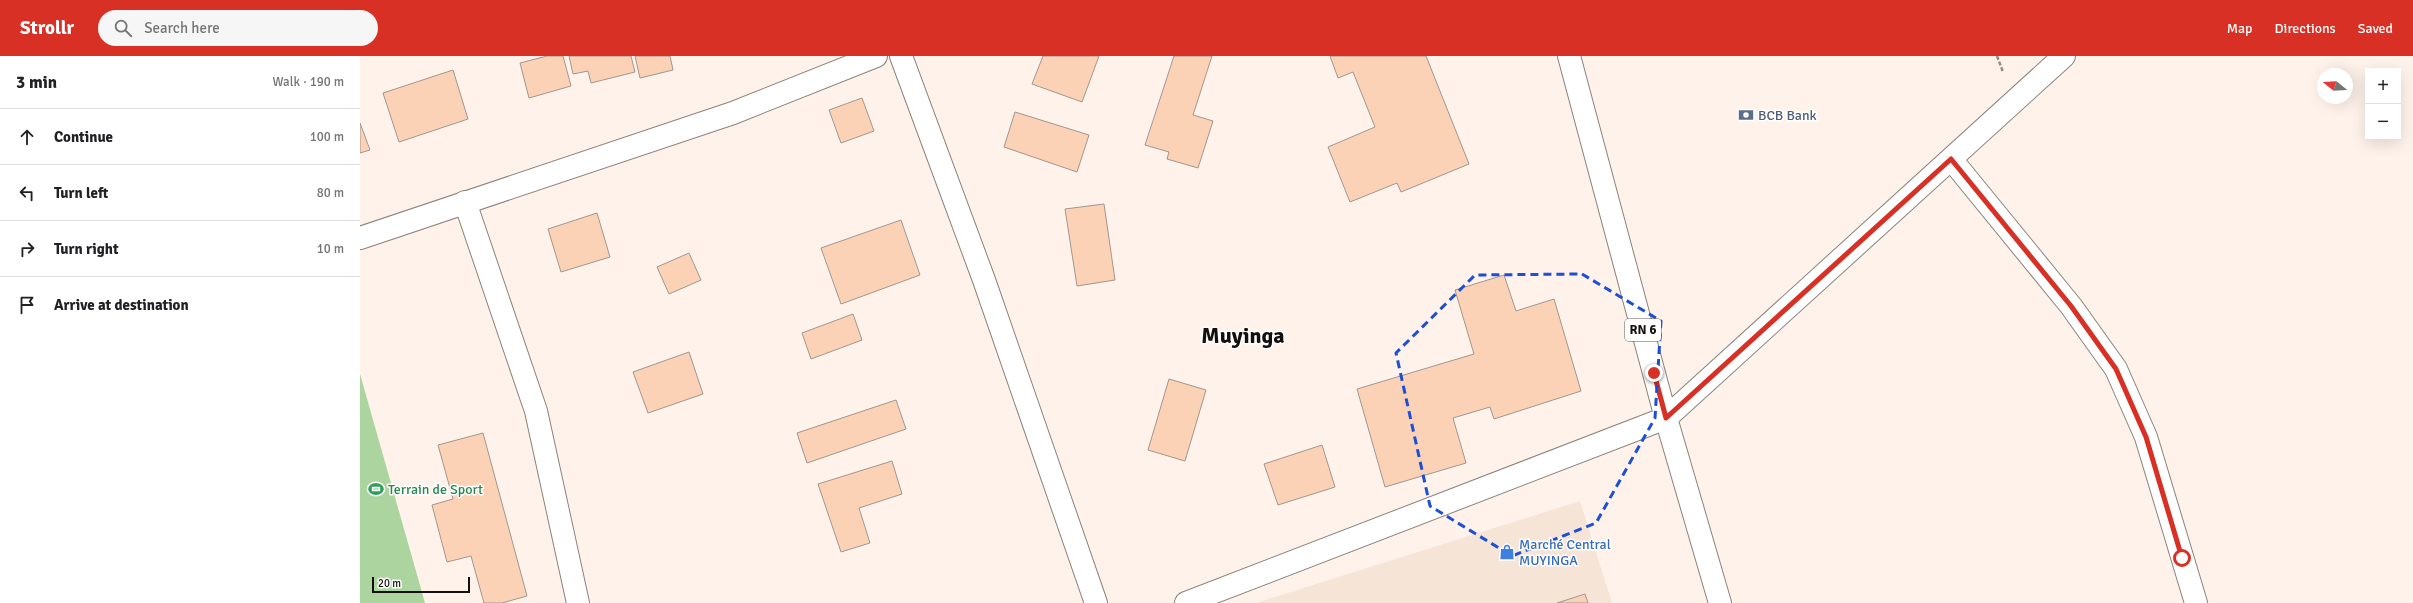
<!DOCTYPE html>
<html lang="en">
<head>
<meta charset="utf-8">
<style>
  body { margin:0; font-family:Signika,sans-serif; background:#f6f6f6; color:#202124 }
  .controls { position:absolute; right:12px; top:12px; display:grid; overflow:hidden; border-radius:0px; box-shadow:0 4px 16px #0002 }
  .controls button { width:36px; height:36px; display:grid; place-items:center; padding:0; border:0; border-bottom:1px solid #e0e0e0; background:#fff; color:#202124; font:20px sans-serif }
  .compass { position:absolute; left:1957px; top:12px; width:36px; height:36px; border-radius:50%; background:#fff; box-shadow:0 4px 16px #0002; rotate:288deg }
  .scale { position:absolute; left:12px; bottom:10px; width:98px; box-sizing:border-box; padding-left:4px; border:2px solid #14100e; border-top:0; font-size:11px; line-height:14px; white-space:nowrap; color:#14100e; -webkit-text-stroke:3px #fff; paint-order:stroke }
  .stop { position:absolute; width:12px; height:12px; margin:-9px; border:3px solid #d93025; border-radius:50%; background:#fff }
  .stop.end { background:#d93025; border-color:#fff; box-shadow:0 1px 4px #0008 }
  .list { margin:0; padding:0; list-style:none }
  h2 { display:flex; justify-content:space-between; align-items:center; height:52px; margin:0; padding:0 16px; font-size:17px }
  h2 small { font-size:13px; font-weight:400; color:#757577 }
  .list li { display:grid; grid-template-columns:26px 1fr auto; gap:12px; align-items:center; box-sizing:border-box; height:56px; padding:0 16px; border-top:1px solid #e0e0e0 }
  .list b { display:block; font-size:15px; white-space:nowrap }
  .list em { font-size:13px; font-style:normal; color:#757577 }
  .icon { flex:none; width:22px; height:22px; fill:none; stroke:currentColor; stroke-width:2; stroke-linecap:round; stroke-linejoin:round }
  .map { position:relative; flex:none; width:2053px; height:547px; overflow:hidden }
  header { display:flex; align-items:center; gap:24px; box-sizing:border-box; height:56px; padding:0 20px; background:#d93025; color:#fff }
  header strong { font-size:19px }
  nav { display:flex; gap:22px; margin-inline-start:auto; font-size:14px }
  .search { width:280px; height:36px; background:#f6f6f6; display:flex; align-items:center; gap:10px; box-sizing:border-box; padding:0 14px; border-radius:22px; color:#757577; font-size:15px }
  main { display:flex }
  aside { flex:1; background:#fff }
  .map>svg:first-child { display:block }
</style>
</head>
<body>
<header>
<strong>Strollr</strong>
<div class="search"><svg class="icon" aria-label="search" viewBox="0 0 24 24"><circle cx="10" cy="10" r="6"/><path d="M15 15l6 6"/></svg>Search here</div>
<nav><a>Map</a><a>Directions</a><a>Saved</a></nav>
</header>
<main>
<aside>
<h2>3 min<small>Walk · 190 m</small></h2>
<ul class="list">
<li><svg class="icon" aria-label="ahead" viewBox="0 0 24 24"><path d="M12 20V5M6 11l6-6 6 6"/></svg><div><b>Continue</b></div><em>100 m</em></li>
<li><svg class="icon" aria-label="left" viewBox="0 0 24 24"><path d="M17 20v-9H6M10 6l-5 5 5 5"/></svg><div><b>Turn left</b></div><em>80 m</em></li>
<li><svg class="icon" aria-label="right" viewBox="0 0 24 24"><path d="M7 20v-9h11M14 6l5 5-5 5"/></svg><div><b>Turn right</b></div><em>10 m</em></li>
<li><svg class="icon" aria-label="arrive" viewBox="0 0 24 24"><path d="M6 21V4h12l-3 4 3 4H6"/></svg><div><b>Arrive at destination</b></div></li>
</ul>
</aside>
<div class="map">
<svg width="2053" height="547" viewBox="0 0 2053 547">
  <rect width="100%" height="100%" fill="#fef2eb"/>
  <!-- built -->
  <polygon fill="#f6e4d7" points="1220,445 1252,547 896,547"/>
  <!-- green -->
  <polygon fill="#acd49e" points="0,318 65,547 0,547"/>
  <!-- building -->
  <g fill="#fbd2b6" stroke="#a1968f">
    <polygon points="187,0 203,0 211,30 169,42 160,7"/>
    <polygon points="209,0 271,0 275,16 231,27 228,15 213,18"/>
    <polygon points="275,0 310,0 313,14 280,22"/>
    <polygon points="683,0 739,0 722,46 672,28"/>
    <polygon points="814,0 852,0 833,59 853,65 838,112 807,103 809,96 785,89"/>
    <polygon points="970,0 1066,0 1109,108 1041,136 1037,127 990,146 968,91 1015,71 993,16 978,22"/>
    <polygon points="93,14 108,63 39,86 23,37"/>
    <polygon points="502,42 514,75 481,87 469,54"/>
    <polygon points="655,56 729,79 717,116 644,91"/>
    <polygon points="0,67 10,94 0,97"/>
    <polygon points="744,148 755,224 717,230 705,153"/>
    <polygon points="237,157 250,201 201,216 188,173"/>
    <polygon points="541,164 560,219 481,248 461,192"/>
    <polygon points="329,197 341,224 309,238 297,211"/>
    <polygon points="1144,219 1156,255 1194,243 1221,335 1134,363 1130,351 1093,362 1106,407 1025,431 997,333 1114,298 1095,234"/>
    <polygon points="493,258 502,284 451,303 442,277"/>
    <polygon points="329,296 343,338 288,357 273,316"/>
    <polygon points="809,323 846,334 825,405 788,394"/>
    <polygon points="536,344 546,373 447,407 437,377"/>
    <polygon points="123,377 167,540 142,547 124,547 111,500 87,506 72,449 93,443 78,389"/>
    <polygon points="962,389 975,431 918,449 904,408"/>
    <polygon points="532,405 542,438 499,452 510,487 481,496 458,428"/>
    <polygon points="1225,538 1228,547 1197,547"/>
  </g>
  <g fill="none" stroke-linecap="round" stroke-linejoin="round">
    <!-- street casing -->
    <g stroke="#8c827b" stroke-width="24">
      <g id="street">
        <polyline points="1591,103 1711,250 1756,313 1786,381 1836,547"/>
        <polyline points="105,146 176,355 218,547"/>
        <polyline points="1306,362 1704,0"/>
      </g>
    </g>
    <!-- secondary casing -->
    <g stroke="#8c827b" stroke-width="24">
      <g id="secondary">
        <polyline points="541,0 624,224 736,547"/>
        <polyline points="0,182 373,57 516,0"/>
        <polyline points="826,547 1306,362"/>
      </g>
    </g>
    <!-- primary casing -->
    <g stroke="#8c827b" stroke-width="24">
      <polyline id="primary" points="1209,0 1306,362 1360,547"/>
    </g>
    <!-- path -->
    <polyline stroke="#948c87" stroke-width="2.5" stroke-dasharray="4 2" stroke-linecap="butt" points="1637,0 1643,16"/>
    <!-- street -->
    <use href="#street" stroke="#fff" stroke-width="22"/>
    <!-- secondary -->
    <use href="#secondary" stroke="#fff" stroke-width="22"/>
    <!-- primary -->
    <use href="#primary" stroke="#fff" stroke-width="22"/>
  </g>
  <g fill="none" stroke-linecap="round" stroke-linejoin="round">
    <!-- route -->
    <polyline stroke="#d93025" stroke-width="5" points="1294,317 1306,362 1591,103 1711,250 1756,313 1786,381 1822,502"/>
  </g>
  <!-- marked area -->
  <path fill="none" stroke="#1d4ed8" stroke-width="3" stroke-dasharray="8 5" stroke-linejoin="round" d="M1222,218L1301,265L1295,362L1236,467L1152,500L1070,450L1036,297L1115,219Z"/>
  <!-- icons -->
  <defs>
    <g id="bank-bare" transform="scale(1.2)"><path d="M-6-4H6V4H-6ZM0-2.3a2.3 2.3 0 1 0 0 4.6a2.3 2.3 0 1 0 0-4.6Z" fill="#5c6f8a" stroke="#fff" stroke-width="2.5" paint-order="stroke"/></g>
    <g id="stadium-bare" transform="scale(1.2)"><path d="M0-5a6.5 5 0 1 0 0 10a6.5 5 0 1 0 0-10ZM-3.5-1.8h7v3.6h-7Z" fill="#2e9e5b" stroke="#fff" stroke-width="2.5" paint-order="stroke"/></g>
    <g id="shop-bare" transform="scale(1.2)"><path d="M-5-2.5h2.3a2.7 3.5 0 0 1 5.4 0H5L5.5 6h-11ZM-1.5-2.5h3a1.5 2.3 0 0 0-3 0Z" fill="#3f7fe0" stroke="#fff" stroke-width="2.5" paint-order="stroke"/></g>
  </defs>
  <g fill-rule="evenodd">
    <use href="#bank-bare" x="1386" y="59"/>
    <use href="#stadium-bare" x="16" y="433"/>
    <use href="#shop-bare" x="1147" y="496"/>
  </g>
  <g text-anchor="middle" dominant-baseline="central" stroke-width="3" stroke-linejoin="round" paint-order="stroke">
    <!-- shield labels -->
    <rect fill="#fff" stroke="#5a5856" stroke-width="1" x="1265" y="263" width="36" height="22" rx="3"/>
    <g font-size="13" font-weight="bold" fill="#14100e">
      <text x="1283" y="274">RN 6</text>
    </g>
    <!-- service labels -->
    <g font-size="14" fill="#4e5e75" stroke="#fff" text-anchor="start">
      <text x="1398" y="59">BCB Bank</text>
    </g>
    <!-- leisure labels -->
    <g font-size="14" fill="#27864d" stroke="#fff" text-anchor="start">
      <text x="28" y="433">Terrain de Sport</text>
    </g>
    <!-- shop labels -->
    <g font-size="14" fill="#366cbe" stroke="#fff" text-anchor="start">
      <text x="1159" y="488">Marché Central<tspan x="1159" dy="16">MUYINGA</tspan></text>
    </g>
    <!-- town labels -->
    <g font-size="22" font-weight="bold" fill="#14100e" stroke="#fff">
      <text x="883" y="279">Muyinga</text>
    </g>
  </g>
</svg>
<div class="controls">
<button>+</button>
<button>−</button>
</div>
<svg class="compass" viewBox="-18 -18 36 36"><path d="M0-13l5 13h-10z" fill="#e53935"/><path d="M0 13l5-13h-10z" fill="#757577"/></svg>
<div class="scale">20 m</div>
<div class="stop" style="left:1822px;top:502px"></div>
<div class="stop end" style="left:1294px;top:317px"></div>
</div>
</main>
</body>
</html>
